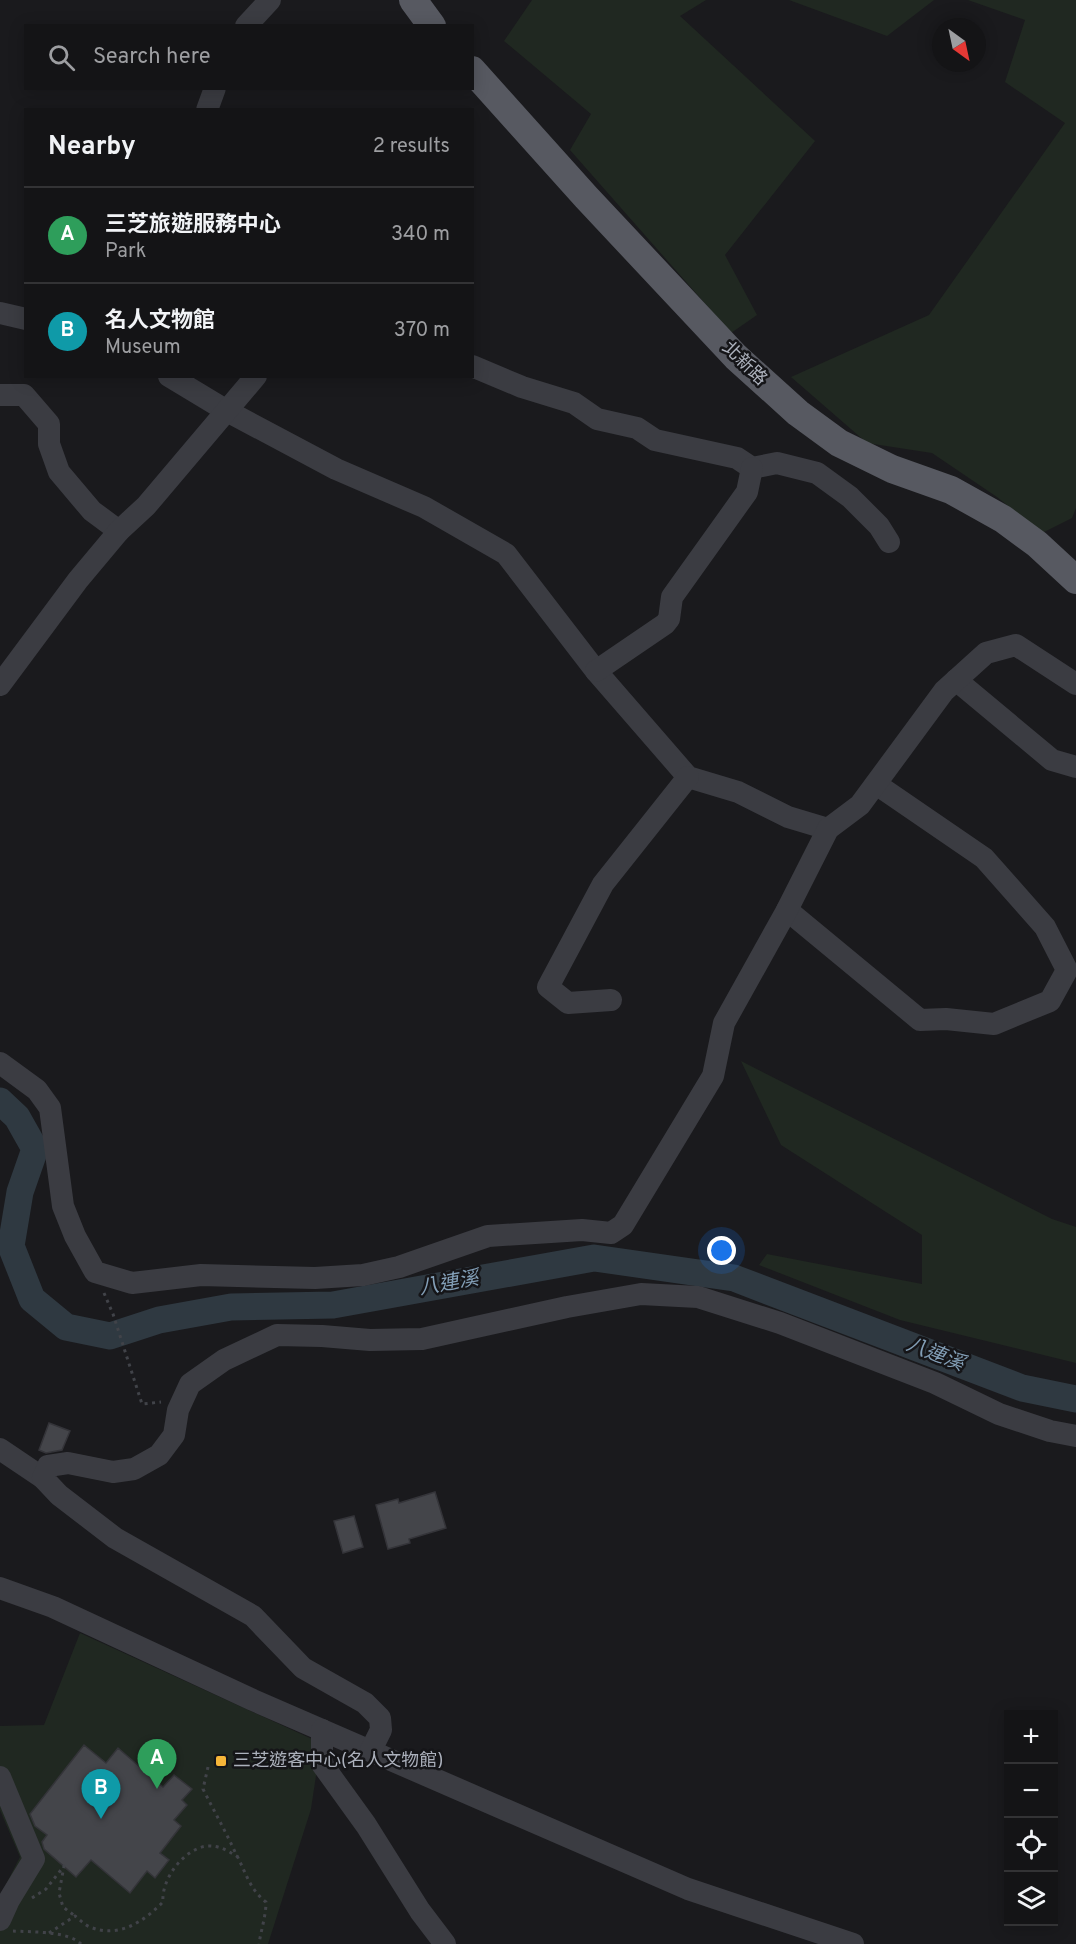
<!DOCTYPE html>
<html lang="en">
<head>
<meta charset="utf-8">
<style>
  body { margin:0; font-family:Overpass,"Noto Sans TC",sans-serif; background:#1d1d1f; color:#f1f3f6 }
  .controls { position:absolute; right:18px; bottom:18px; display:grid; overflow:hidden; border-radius:0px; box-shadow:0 3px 15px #0003 }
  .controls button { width:54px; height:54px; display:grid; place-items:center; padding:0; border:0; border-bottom:2px solid #333335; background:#141416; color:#f1f3f6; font:30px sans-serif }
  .compass { position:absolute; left:932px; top:18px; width:54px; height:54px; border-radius:50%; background:#141416; box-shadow:0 3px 15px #0003; rotate:147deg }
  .you { position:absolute; left:722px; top:1251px; width:21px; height:21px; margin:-15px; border:4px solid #fff; border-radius:50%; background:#1a73e8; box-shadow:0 0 0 9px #1a73e833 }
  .badge { display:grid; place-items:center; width:39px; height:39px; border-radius:50%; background:#f6b639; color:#fff; font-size:20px; font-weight:700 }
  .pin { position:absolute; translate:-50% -50px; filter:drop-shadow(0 2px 3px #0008) }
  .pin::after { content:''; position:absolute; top:32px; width:21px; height:18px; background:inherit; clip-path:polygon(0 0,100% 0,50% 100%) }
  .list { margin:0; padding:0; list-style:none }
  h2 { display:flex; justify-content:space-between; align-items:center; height:78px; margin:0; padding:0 24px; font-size:26px }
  h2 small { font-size:20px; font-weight:400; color:#9d9ea1 }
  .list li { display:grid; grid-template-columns:39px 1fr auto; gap:18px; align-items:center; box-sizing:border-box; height:96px; padding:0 24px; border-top:2px solid #333335 }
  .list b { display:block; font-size:22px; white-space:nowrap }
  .list p { margin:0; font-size:20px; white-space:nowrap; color:#9d9ea1 }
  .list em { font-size:20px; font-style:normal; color:#9d9ea1 }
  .icon { flex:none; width:33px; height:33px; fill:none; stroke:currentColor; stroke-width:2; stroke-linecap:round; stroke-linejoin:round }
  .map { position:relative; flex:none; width:1076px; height:1944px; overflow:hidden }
  .search { position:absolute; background:#141416; box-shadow:0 3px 15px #0003; left:24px; top:24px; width:450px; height:66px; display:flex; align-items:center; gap:15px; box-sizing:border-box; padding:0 21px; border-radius:0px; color:#9d9ea1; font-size:22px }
  .panel { position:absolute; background:#141416; box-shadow:0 3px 15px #0003; left:24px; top:108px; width:450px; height:270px; border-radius:0px }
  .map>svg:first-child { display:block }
</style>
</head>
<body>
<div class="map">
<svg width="1076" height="1944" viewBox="0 0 1076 1944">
  <rect width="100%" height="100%" fill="#1a1a1d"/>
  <!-- green -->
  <g fill="#202821">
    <polygon points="532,0 706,0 680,16 815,141 725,255 757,315 731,333 570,150 591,114 504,41"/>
    <polygon points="789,0 934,0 887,36"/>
    <polygon points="968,0 1076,0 1076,508 1072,518 1042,533 997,497 932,453 867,443 791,377 929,315 1065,123 1005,82 1025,20"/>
    <polygon points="741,1061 1052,1219 1076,1227 1076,1363 900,1320 759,1265 767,1254 922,1284 922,1235 781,1145"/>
    <polygon points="80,1633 312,1739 317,1769 311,1809 268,1944 0,1944 0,1896 20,1857 0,1810 0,1726 44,1725"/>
  </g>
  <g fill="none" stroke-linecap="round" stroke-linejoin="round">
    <!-- river -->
    <polyline stroke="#2f3941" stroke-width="27" points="0,1101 17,1117 35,1149 20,1192 11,1246 32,1299 66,1327 110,1336 159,1320 231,1307 333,1305 594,1258 734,1278 1022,1388 1076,1399"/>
  </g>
  <!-- building -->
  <g fill="#44454a" stroke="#343439" stroke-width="1.5">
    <polygon points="49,1423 70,1431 62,1450 46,1453 39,1450"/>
    <polygon points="435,1492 446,1528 409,1539 410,1543 388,1549 376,1505 398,1499 399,1503"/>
    <polygon points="354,1516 363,1547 343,1553 334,1521"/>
    <polygon points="84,1745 106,1763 118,1748 163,1787 174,1775 192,1789 182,1800 187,1805 174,1820 181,1826 160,1853 169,1860 155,1878 147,1871 130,1893 91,1860 76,1877 44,1849 42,1842 47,1835 35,1826 30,1814"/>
  </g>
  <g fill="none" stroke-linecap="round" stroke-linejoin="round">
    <!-- path -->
    <g stroke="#414349" stroke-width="3" stroke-dasharray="3 4.5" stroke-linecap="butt">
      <polyline points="104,1293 113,1314 142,1404 161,1402"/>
      <path d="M208,1767L203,1789C214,1811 226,1832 236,1854C246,1872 249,1889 266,1902C266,1916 261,1930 259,1944"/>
      <polyline points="32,1898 46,1889 64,1866 59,1893 63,1907 75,1916"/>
      <path d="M13,1931C31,1932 69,1931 81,1944"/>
      <path d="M49,1933L75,1916C80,1920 85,1925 90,1927C119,1939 144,1921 163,1902C161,1880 183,1849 207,1846C219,1845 228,1851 238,1857"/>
    </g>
    <!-- minor -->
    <g stroke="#3b3c42" stroke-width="22">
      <polyline points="246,26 270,0"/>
      <polyline points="207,110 215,88"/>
      <polyline points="0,313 26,319"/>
      <polyline points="472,366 522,387 574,403 597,419 637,428 655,440 737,458 752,468 777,463 817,473 850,497 879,526 889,542"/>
      <polyline points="169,376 227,411 336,469 424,507 506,554 596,671 688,777 738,792 788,817 828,829"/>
      <polyline points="0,395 24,395 49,424 49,444 59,472 92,511 119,531"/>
      <polyline points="596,671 665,624 669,619 672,597 747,492 752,468"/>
      <polyline points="956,680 1052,760 1076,767"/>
      <polyline points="0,685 78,580 119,531 146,506 256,376"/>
      <polyline points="787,910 920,1020 946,1019 994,1024 1050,1001 1067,970 1045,927 984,858 876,784"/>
      <polyline points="611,1000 568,1003 548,987 603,884 688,777"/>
      <polyline points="0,1063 37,1090 50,1108 63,1206 75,1236 95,1272 132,1283 201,1275 315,1278 363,1275 399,1267 488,1236 582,1230 611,1233 623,1225 713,1076 724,1023 787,910 828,829 860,805 944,691 986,653 1016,645 1076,684"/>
      <polyline points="0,1449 43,1478"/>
      <polyline points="0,1588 53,1607 253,1700 688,1889 853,1944"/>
      <polyline points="322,1730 322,1764 366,1825 420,1911 445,1944"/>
      <polyline points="371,1750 381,1730 380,1718 365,1703 303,1668 253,1616 115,1538 59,1495 43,1478 48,1466 68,1463 113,1472 134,1469 159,1455 174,1435 178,1410 190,1384 224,1360 277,1335 322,1336 370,1340 422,1339 567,1307 641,1294 698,1297 780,1323 935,1383 999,1414 1050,1431 1076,1436"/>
      <polyline points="0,1777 34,1859 9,1900 0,1920"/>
    </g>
    <!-- major -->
    <g stroke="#575961" stroke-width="28">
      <polyline points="413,0 432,26"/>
      <polyline points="472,70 586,197 736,357 798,413 839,443 892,469 951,490 1003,519 1037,544 1076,580"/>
    </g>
  </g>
  <!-- markers -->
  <rect fill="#f6b639" stroke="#151518" stroke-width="2" x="215" y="1755" width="12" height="12" rx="3"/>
  <g text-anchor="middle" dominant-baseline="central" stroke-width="5" stroke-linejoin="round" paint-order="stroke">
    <!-- street labels -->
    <g font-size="18" fill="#acb1bc" stroke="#151518">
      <text transform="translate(744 364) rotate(44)">北新路</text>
    </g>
    <!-- poi labels -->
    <g font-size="18" fill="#acb1bc" stroke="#151518" text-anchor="start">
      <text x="233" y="1761">三芝遊客中心(名人文物館)</text>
    </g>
    <!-- water labels -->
    <g font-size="20" font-style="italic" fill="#839fb7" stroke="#151518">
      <text transform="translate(449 1284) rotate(-10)">八連溪</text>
      <text transform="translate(935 1355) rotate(21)">八連溪</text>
    </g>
  </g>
</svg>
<div class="controls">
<button>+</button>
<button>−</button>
<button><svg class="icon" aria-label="locate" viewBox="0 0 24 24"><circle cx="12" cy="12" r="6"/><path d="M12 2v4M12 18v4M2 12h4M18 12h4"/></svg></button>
<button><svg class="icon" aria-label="layers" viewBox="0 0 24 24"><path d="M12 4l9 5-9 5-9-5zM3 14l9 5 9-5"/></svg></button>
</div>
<svg class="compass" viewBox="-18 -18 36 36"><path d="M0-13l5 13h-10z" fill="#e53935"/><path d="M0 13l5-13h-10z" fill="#9d9ea1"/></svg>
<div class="you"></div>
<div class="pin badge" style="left:157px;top:1789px;background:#2e9e5b">A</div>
<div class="pin badge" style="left:101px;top:1819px;background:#0f9aa8">B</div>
<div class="search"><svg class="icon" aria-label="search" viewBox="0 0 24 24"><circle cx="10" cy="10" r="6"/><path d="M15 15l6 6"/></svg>Search here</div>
<section class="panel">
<h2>Nearby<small>2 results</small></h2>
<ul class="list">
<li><span class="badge" style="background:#2e9e5b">A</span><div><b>三芝旅遊服務中心</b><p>Park</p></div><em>340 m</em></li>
<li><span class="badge" style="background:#0f9aa8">B</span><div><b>名人文物館</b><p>Museum</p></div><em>370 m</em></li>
</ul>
</section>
</div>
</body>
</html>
